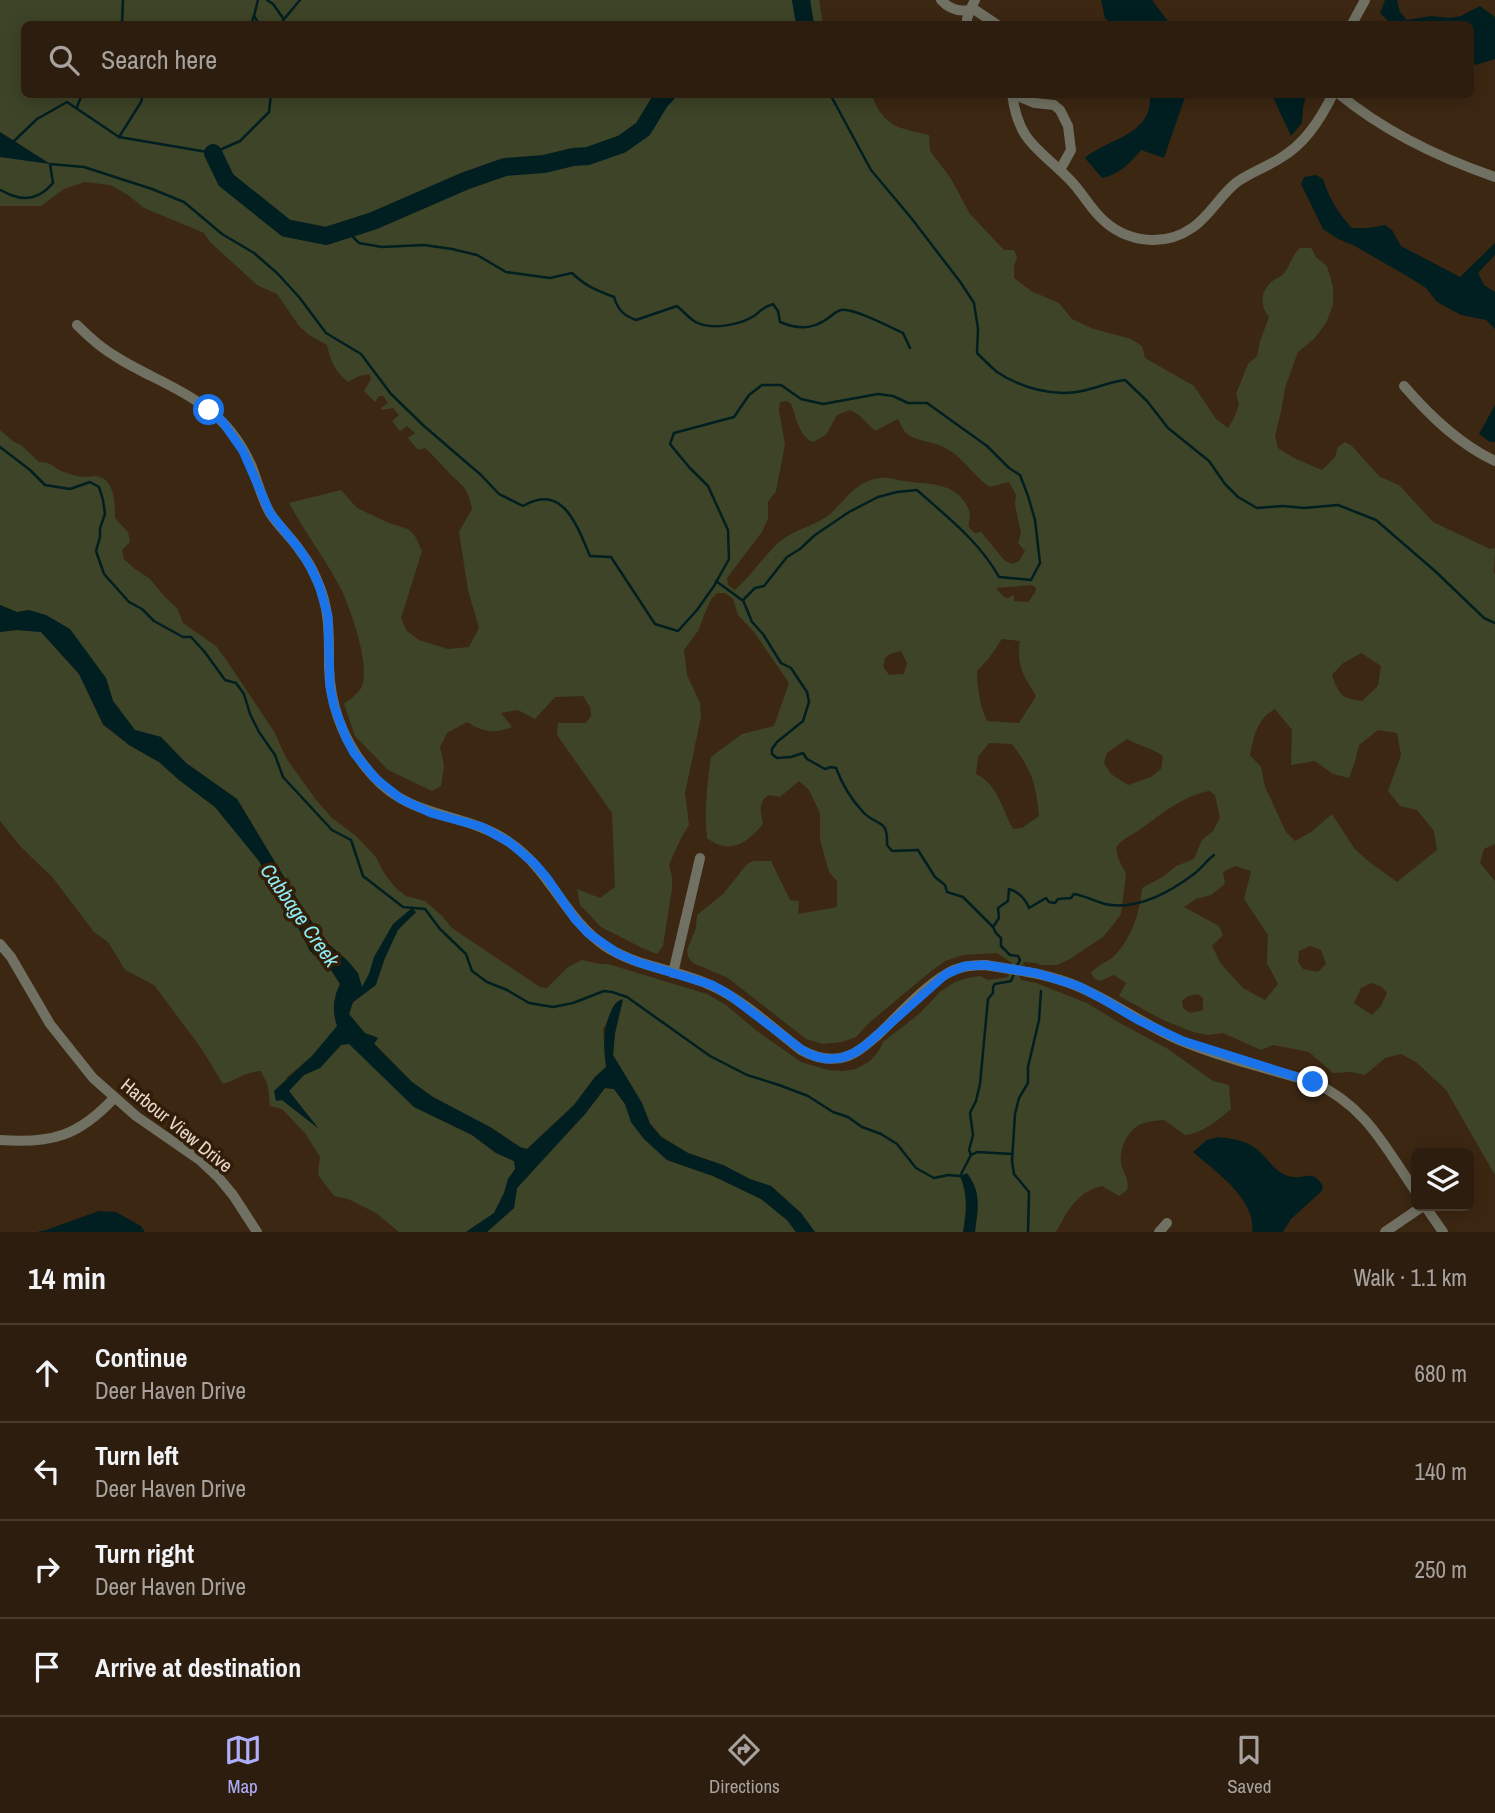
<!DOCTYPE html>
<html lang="en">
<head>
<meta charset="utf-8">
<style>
  body { margin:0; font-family:"Archivo Narrow",sans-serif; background:#392a1c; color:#f1f3f6 }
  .controls { position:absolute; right:21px; bottom:21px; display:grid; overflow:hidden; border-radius:10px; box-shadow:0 4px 18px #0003 }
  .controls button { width:63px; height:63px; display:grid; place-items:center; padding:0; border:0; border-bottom:2px solid #483b2e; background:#2d1d0e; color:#f1f3f6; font:35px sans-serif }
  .stop { position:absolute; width:21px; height:21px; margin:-16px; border:5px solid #1a73e8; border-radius:50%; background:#fff }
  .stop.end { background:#1a73e8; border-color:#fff; box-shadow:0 2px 7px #0008 }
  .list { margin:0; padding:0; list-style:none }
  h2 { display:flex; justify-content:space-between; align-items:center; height:91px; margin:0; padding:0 28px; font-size:30px }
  h2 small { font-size:23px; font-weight:400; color:#a7a29e }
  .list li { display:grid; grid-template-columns:46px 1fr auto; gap:21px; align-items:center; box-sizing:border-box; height:98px; padding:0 28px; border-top:2px solid #483b2e }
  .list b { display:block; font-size:26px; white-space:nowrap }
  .list p { margin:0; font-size:23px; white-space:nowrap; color:#a7a29e }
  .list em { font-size:23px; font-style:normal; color:#a7a29e }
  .icon { flex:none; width:38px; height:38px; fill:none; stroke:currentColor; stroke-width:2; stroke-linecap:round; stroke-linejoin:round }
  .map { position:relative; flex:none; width:1495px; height:1232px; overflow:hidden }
  .search { position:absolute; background:#2d1d0e; box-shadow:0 4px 18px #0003; left:21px; right:21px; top:21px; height:77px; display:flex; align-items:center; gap:18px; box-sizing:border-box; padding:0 24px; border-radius:10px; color:#a7a29e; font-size:26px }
  .sheet { height:483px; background:#2d1d0e }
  nav { display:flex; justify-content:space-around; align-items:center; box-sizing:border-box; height:98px; border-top:2px solid #483b2e; background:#2d1d0e; font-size:19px; color:#a7a29e }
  nav a { display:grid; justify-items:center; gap:4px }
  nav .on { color:#aeaefb }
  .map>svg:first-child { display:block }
</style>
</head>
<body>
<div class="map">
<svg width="1495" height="1232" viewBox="0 0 1495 1232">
  <rect width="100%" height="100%" fill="#3c2712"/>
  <!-- green -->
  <g fill="#3e4427" fill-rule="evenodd">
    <path d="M0,0H819L823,24H24V94L872,95C883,127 899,128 929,135L930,151L950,177L970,214L1004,250H1014L1017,257L1014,266V278L1031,291L1059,303L1072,319L1091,328L1131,339L1142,346L1145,358L1194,386L1216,419L1228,428L1234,418L1239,405L1236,394L1248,364L1257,356L1260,341L1269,317C1260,306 1260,293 1271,282C1276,278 1282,277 1285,272C1291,263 1292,255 1300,248H1311L1316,257L1327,266L1333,287V305L1326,323L1314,339L1298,352L1285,388L1281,412L1275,435L1278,448L1294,458L1322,470L1335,457L1338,447L1345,442L1351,445L1380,477L1399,485L1433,522L1490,549L1495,548L1494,573L1495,574V844L1484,849L1480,863L1495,881V1175L1446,1090L1416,1062L1401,1054L1385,1058L1365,1075L1351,1072L1333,1073L1309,1052L1273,1045L1261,1050L1223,1033L1208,1035L1193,1032L1163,1020L1119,996L1126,983L1114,975L1100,981L1094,978L1091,973C1097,965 1106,963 1114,956C1132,938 1140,912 1142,888L1164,876L1176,866L1194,859L1202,840L1213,831L1220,818L1215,795L1209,791C1183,796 1163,813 1142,828C1133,835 1122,838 1116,848L1118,858L1126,874L1121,914L1112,926L1103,937L1068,960L1057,965H1040L1036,963L1024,962L1019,976L1021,980L1036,983L1087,1003L1118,1022L1168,1049L1213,1081L1229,1085L1231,1109C1217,1121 1203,1133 1185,1135L1164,1120C1154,1121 1144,1121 1136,1127C1126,1134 1119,1151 1121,1163C1123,1173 1130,1180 1127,1190L1119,1196L1102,1186C1076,1192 1068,1211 1056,1232H975L978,1208L960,1176C968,1194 966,1212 963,1232H815L801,1213L771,1186L750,1179L723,1165L688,1153L661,1136L650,1123L642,1103L613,1055L615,1033L623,1000L603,1029L606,1067L595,1077L574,1105L527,1149L520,1147L490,1127L433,1097L412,1082L374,1043L378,1038L372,1035L365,1034L349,1014L353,1002C385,982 380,962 396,933C401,925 409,919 416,913L412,908L369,974L362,988L347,960L327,943L305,912L237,799L186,763L161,737L135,730L113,701L106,678L29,610L17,612L0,605V430L14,442L21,445L39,462C54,462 52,468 64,472C70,474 79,477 85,477C86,477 95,476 96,476C115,479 115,503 115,518L128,532L130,542L122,550L124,559L135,569L149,578L166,598L177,608L183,623L216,646L227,661L275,733L286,758L317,801L332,818L355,835L375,856L386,876L397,889L406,896L425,901L442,916L452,928L540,987L547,988L568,967L582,960L599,964H608L707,994L726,1005L757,1031L801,1062L828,1070L843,1071L856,1069L870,1061L878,1052L883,1042L919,1014L941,991L955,982L967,978L980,976L988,980L1008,977L1012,963L997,953L963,955L945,961L930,972L870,1022L856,1037L842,1042L823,1044L806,1039L728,978L693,963L688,957L687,950L696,928L697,915L724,893L747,864L753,861H771L790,900L799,901L798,914L837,907V881L829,872L820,840V813L809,790L799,781L780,797L769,795C757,802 761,813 763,824C753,836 740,849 723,846C718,845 711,841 707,838C704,811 707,785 711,757L742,734L774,726L789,683L754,632L738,615L733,599L725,593H717L712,598L707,608L698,631L684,650L687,675L700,703L701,717L685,793L689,825L681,838L669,865L672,877V888L663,946L657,954L642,948L601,927L580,905L577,889L600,898L615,887L612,813L557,735L558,723H586L591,716L590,707L583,696L555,697L535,719L518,710L501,713L512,727C495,734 482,732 467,722L447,733L440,747L444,765L441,786L432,791L388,770L355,736L344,704C349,700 356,695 360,690C373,671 351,611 342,591C327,561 305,533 289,503L341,490L357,508L389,523L408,529L415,536L422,551L401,618L407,631L419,640L448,649L469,647L479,628L468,590L459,532L472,509C467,487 465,488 450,474C442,465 434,456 425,448L418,450L408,438L415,433L407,426L400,431L392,421L399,415L393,408L381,410V408L388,403L383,396H379L375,402L364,391L371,379L369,374L359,376L348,382C334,370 331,362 327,345L309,335L299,326L277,294L257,285L210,242L204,233L144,208L128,195L110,185L85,182L64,189L41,206H0V157L49,163L0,132ZM787,401L791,404C796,417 799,436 813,442L826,435L837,415L850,410L859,415L875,431L898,419C900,423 903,430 906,433C917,442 932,441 943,447C963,456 973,476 990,487L1009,482L1016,495L1015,505L1021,533L1018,543L1025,551L1019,561L1013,564L1005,561L981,532L975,533C966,526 969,525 970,515C970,508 962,497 956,493C942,482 920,484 904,481C898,481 893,478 888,478C880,477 869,480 862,484C848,492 839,508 826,517C811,527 793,530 779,542C763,557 751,576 735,590L728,585L727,578L762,532L768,519V502L776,491L785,445L779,411L780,402ZM1032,585L1036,588L1035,593L1028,602L1014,601V595L1008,598L1004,597L996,588ZM1002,639L1020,641C1016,666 1024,676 1036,696L1019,723L987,721C980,706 977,687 977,671L989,658ZM901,651L907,663L904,674L889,675L883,666L885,658L890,654ZM1361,653L1381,666L1378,686L1362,701C1341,698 1339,695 1332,675L1342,664ZM1275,709L1292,730L1291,765L1315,761L1333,774L1349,778L1354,765L1359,745L1378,730L1397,733L1401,755L1388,791L1400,806L1417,810L1434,831L1437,850L1397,882L1368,861L1354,848L1332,814L1311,832L1295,841L1286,832L1265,787L1261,767L1250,755C1254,736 1257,719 1275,709ZM1127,739C1139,746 1152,748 1163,756L1161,769L1151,777L1128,785L1111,774L1104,763L1107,753ZM989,743L1012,744C1032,771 1036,783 1039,816L1022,828L1013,829C1003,811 997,783 976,774L978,757ZM1235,866L1251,871L1244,899L1268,935L1267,963L1278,984L1265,1000L1243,988L1221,964L1212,946L1223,935L1219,926L1184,907L1196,899L1211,895L1225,884L1223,872ZM1310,946L1321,950L1326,964L1318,972L1303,969L1298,962L1299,951ZM1371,983L1382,987L1387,993L1381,1006L1372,1015L1354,1003L1361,988ZM1198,994L1203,998V1010L1190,1013L1183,1008L1182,1001L1188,996Z"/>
    <path d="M17,630L41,632L79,674L103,725L129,745L159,762L179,780L215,807L259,861L278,897L294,919L310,951L331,970L340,984C333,998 332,1012 338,1026L312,1056L287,1077L282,1100L316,1126L288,1091L304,1075L320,1068L341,1045L349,1043L414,1107L472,1135L496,1153L514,1161L516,1169L508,1179L504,1193L494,1213L466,1232H399L376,1213L348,1199L334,1196L318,1175L320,1157L305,1133L282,1109L270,1106L268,1086L261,1071C247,1071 236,1080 223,1084L201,1048L154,985L125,970L108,942L94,932L53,878L21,847L0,821V632Z"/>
    <polygon points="605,1088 614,1089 625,1104 631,1122 644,1139 667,1160 713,1176 761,1199 787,1220 796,1232 487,1232 514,1208 517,1188 585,1114"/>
  </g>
  <!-- water -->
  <g fill="#011f21">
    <polygon points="1101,0 1152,0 1170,24 1111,24 1105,18"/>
    <polygon points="1385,0 1397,0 1400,12 1407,20 1431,16 1450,18 1461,16 1480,6 1495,17 1495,59 1476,65 1471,58 1470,24 1391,24 1380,13"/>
    <path d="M1150,95H1189L1185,97L1164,158L1141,150C1131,163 1118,175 1102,178L1085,158C1110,137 1152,136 1150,95Z"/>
    <polygon points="1272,95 1306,95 1303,108 1302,123 1291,136"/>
    <polygon points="0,132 50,164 0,157"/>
    <path d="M1316,175L1323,179C1329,198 1338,213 1352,228H1369L1385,225L1392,230L1401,246L1460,277L1495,243V255L1478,273L1484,285L1495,292V329L1486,320L1461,315L1437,302L1426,288L1407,276L1353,245L1338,239L1323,229L1301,184L1304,177Z"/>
    <polygon points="1495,405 1495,442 1490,442 1479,434"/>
    <path d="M0,605L17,612L29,610L46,615L70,629L106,678L113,701L135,730L161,737L186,763L237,799L305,912L327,943L347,960L358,973L362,987L369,974L374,957L393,924L412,908L416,912L398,930L384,960L376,985L353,1002L349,1014L365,1033L378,1038L374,1044L412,1082L433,1097L490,1127L520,1147L527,1149L574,1105L595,1077L606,1067C604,1049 602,1033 609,1016C613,1007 614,1002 623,999L615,1033L613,1055L642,1103L650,1124L661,1137L688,1153L723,1165L750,1179L771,1186L801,1213L815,1232H796L787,1220L761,1199L713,1176L667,1160L644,1139L631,1122L625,1104L614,1089L605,1088L585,1114L517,1188L514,1208L487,1232H466L494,1213L504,1193L508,1179L515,1169L514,1161L496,1153L472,1135L414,1107L349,1044L341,1045L320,1068L304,1075L289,1091L319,1129L282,1100L276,1101L274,1091L312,1056L337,1026C332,1012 333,998 340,984L331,970L310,951L294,919L278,897L259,861L215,807L179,780L159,762L129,745L103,724L79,674L41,632L17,630L0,632Z"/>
    <path d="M1218,1137C1236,1139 1250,1141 1263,1155C1271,1163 1277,1173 1289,1176C1303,1181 1312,1167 1323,1186L1322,1191L1291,1219L1283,1232H1252C1257,1200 1215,1171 1193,1152L1207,1140Z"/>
    <path d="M967,1173C982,1193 978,1208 975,1232H963C967,1212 968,1194 960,1176Z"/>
    <polygon points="99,1211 116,1212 141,1226 145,1232 37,1232 46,1230"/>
  </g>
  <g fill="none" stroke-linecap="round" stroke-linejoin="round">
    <!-- stream -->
    <g stroke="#011f21" stroke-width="2.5">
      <polyline points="258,0 254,16 259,24"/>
      <polyline points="267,0 273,4 283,18"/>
      <polyline points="122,24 123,0"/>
      <polyline points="251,24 254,16"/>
      <polyline points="280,24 300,0"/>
      <path d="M830,94L871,170L912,219L961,283L974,303L978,329L977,353C983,359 990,366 997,372C1021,388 1054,397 1082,391C1097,388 1109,382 1125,380L1147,401L1168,428L1209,461L1225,484L1238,497L1257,508L1283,506L1304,508L1338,505L1376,520L1435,571L1484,618L1495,623"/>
      <polyline points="77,107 82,94"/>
      <polyline points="119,137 141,102 143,94"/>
      <polyline points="14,141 37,119 67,102 119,137 213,153 240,141 269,112 271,94"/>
      <path d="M0,190C4,191 7,194 11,195C28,202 42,196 53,183L50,164L84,167L152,189L184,202L222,234L254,253L277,273L299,297L326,333L361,354L391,394L424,426L481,475L499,494L523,506C563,482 577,526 590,556L611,557L655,624L678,631L697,610L714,586L729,559L728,530L708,486L689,467L670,444L674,433L734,417L749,395L762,385H781L801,399L823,404L878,394L893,396L908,403H927L987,446L1009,468L1020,475L1028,496L1035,520L1040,563L1031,580L999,577C979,541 947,517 917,490L897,492L878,497L849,512L815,535L800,549L787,557L764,586L755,588L743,600L752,622L763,634L781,663L791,668L807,692L809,702L803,721L777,742L772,749V754L777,758L791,757L803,753L807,759L825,769L831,767L836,768C842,784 851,799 863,812C877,827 888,817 887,845L892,851L918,850L935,877L945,885L947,892L963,897L993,927L996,933L1001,938V946L1010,955L1018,956L1020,960L1017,966"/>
      <path d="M346,230L359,243L382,247L424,245L452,249L477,255L506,272L550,278L572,273C585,286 598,291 614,297C618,310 623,315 636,320L677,306C683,311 688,317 694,321C709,331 740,325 754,316C762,310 763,307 773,304L778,311L780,322C797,329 811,330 827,319C831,316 836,311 841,310C854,308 890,327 903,333L910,348"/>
      <polyline points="0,447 30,470 45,485 70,489 90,482 99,487 103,500 105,514 100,528 100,537 96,551 104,574 129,602 142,609 154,621 183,637 191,637 204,651 225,680 236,683 244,694 250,714 259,732 275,755 283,777 332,830 351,840 363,876 403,907 425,909 440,929 466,954 472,971 487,982 507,990 529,1003 553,1007 573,1003 604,991 612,992 627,997 710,1056 747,1075 779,1085 808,1096 833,1112 848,1117 862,1127 881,1134 897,1144 916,1168 934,1178 948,1175 960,1176 971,1155 969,1150 973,1135 970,1113 976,1101 980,1084 988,999 993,993 993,987 995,984 1011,981 1015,972"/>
      <polyline points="716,581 742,600"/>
      <path d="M993,927L999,918L998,908L1008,901L1009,889C1017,891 1026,899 1029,908L1046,898L1049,902L1055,903L1058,899L1071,898L1074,894C1085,896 1095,901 1105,904C1137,911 1170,892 1194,874C1202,868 1206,861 1214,855"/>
      <polyline points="971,1155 977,1152 1012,1154"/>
      <polyline points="1028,1232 1029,1192 1014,1174 1012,1161 1015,1114 1019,1098 1028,1083 1028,1067 1039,1020 1041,991"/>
    </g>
    <!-- river -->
    <g stroke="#011f21" stroke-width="18">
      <polyline points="801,0 805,24"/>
      <polyline points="213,153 226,180 286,228 326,236 373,221 465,181 505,167 544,164 573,157 588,156 622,144 643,129 660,101 667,94"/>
    </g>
    <!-- street -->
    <g stroke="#717163" stroke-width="10">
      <path d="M941,0C949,9 959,12 970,10L975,0"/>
      <polyline points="967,24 967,19 970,10 975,10 996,24"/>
      <polyline points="1352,24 1365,0"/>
      <path d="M1012,94C1019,144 1038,147 1070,180C1081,191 1089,206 1100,217C1124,242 1163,248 1192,228C1210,216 1220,195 1237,182C1250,173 1266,167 1279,159C1305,144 1320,120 1333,94"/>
      <polyline points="1013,94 1035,103 1054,105 1060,110 1068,126 1071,150 1060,170"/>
      <path d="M1339,94C1385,132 1440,158 1495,177"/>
      <path d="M77,325C88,336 101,348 115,356C144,375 178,386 205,407C226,422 242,444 252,467C258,483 262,499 270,513C279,527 292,538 301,552C308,561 313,570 317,580C330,608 329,636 329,666C330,708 345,745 373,776C412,820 464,811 509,842C550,869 564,918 605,946C638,968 678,969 712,986C742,999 775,1030 801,1050C816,1058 832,1062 848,1056C860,1052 869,1042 879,1034C900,1014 923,987 948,973C959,966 972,965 985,965C1016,970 1049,974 1079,987C1114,1002 1144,1025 1179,1040C1222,1058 1269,1069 1313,1082C1367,1107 1384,1146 1416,1192"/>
      <path d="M1404,386C1430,416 1459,444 1495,461"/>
      <polyline points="0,944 11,957 50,1024 93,1078 136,1116 201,1161 218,1177 233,1195 257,1232"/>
      <polyline points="673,973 700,858"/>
      <path d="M0,1140C51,1144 79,1136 114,1098"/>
      <polyline points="1425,1206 1443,1232"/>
      <polyline points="1159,1232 1167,1223"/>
      <polyline points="1385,1232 1423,1206"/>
    </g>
  </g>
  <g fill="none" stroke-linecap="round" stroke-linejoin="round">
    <!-- route -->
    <polyline stroke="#1a73e8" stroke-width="9" points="209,410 222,421 243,451 270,513 300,550 310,566 319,585 328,616 330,687 334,706 346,738 354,753 376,779 401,799 431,813 482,827 509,842 534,863 547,878 575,919 588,933 617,953 637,962 712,985 728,994 802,1050 814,1056 827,1059 841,1058 854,1053 866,1045 946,974 965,966 985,965 1036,973 1078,986 1101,998 1138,1020 1183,1041 1313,1082"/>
  </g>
  <g text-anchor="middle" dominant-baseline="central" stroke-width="7" stroke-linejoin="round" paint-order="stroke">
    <!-- street labels -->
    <g font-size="19" fill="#e8d9cd" stroke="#321d08">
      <text transform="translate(177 1125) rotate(39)">Harbour View Drive</text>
    </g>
    <!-- water labels -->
    <g font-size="21" font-style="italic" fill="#8debf4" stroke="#321d08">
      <text transform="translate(300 915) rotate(55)">Cabbage Creek</text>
    </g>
  </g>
</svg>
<div class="controls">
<button><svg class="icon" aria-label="layers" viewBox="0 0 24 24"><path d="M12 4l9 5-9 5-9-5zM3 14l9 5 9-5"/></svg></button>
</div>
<div class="stop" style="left:209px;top:410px"></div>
<div class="stop end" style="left:1313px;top:1082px"></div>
<div class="search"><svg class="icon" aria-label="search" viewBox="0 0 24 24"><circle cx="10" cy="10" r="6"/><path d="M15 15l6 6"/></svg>Search here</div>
</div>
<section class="sheet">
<h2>14 min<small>Walk · 1.1 km</small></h2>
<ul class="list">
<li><svg class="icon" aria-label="ahead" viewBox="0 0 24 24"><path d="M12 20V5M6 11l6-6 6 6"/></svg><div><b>Continue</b><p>Deer Haven Drive</p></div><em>680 m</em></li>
<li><svg class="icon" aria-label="left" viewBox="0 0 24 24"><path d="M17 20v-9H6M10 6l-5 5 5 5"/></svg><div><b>Turn left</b><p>Deer Haven Drive</p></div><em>140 m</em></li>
<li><svg class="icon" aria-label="right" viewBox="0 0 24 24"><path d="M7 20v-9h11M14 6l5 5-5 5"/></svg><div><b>Turn right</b><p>Deer Haven Drive</p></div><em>250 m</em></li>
<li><svg class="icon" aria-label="arrive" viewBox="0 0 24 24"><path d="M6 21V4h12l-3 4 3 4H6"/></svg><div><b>Arrive at destination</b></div></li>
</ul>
</section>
<nav>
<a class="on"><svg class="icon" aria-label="map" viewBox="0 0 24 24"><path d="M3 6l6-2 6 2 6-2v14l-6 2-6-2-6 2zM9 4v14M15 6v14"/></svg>Map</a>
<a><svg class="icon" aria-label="directions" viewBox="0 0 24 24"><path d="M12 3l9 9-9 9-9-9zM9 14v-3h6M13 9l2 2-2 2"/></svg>Directions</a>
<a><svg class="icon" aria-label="saved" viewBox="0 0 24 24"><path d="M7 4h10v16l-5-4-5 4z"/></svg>Saved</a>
</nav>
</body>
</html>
